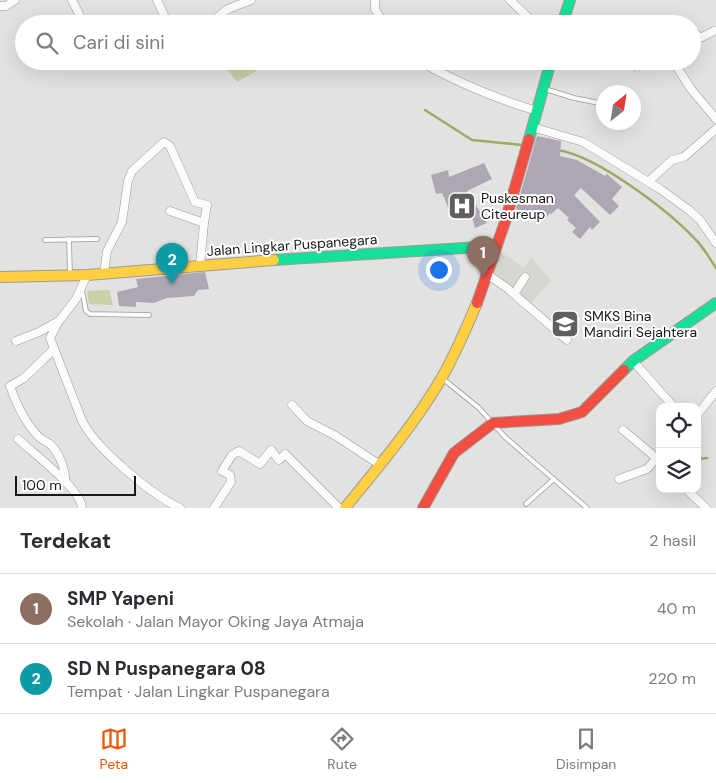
<!DOCTYPE html>
<html lang="id">
<head>
<meta charset="utf-8">
<style>
  body { margin:0; font-family:"DM Sans",sans-serif; background:#f2f2f3; color:#2b2b33 }
  .controls { position:absolute; right:15px; bottom:15px; display:grid; overflow:hidden; border-radius:10px; box-shadow:0 5px 20px #0002 }
  .controls button { width:45px; height:45px; display:grid; place-items:center; padding:0; border:0; border-bottom:1px solid #e1e1e2; background:#fff; color:#2b2b33; font:25px sans-serif }
  .compass { position:absolute; left:596px; top:85px; width:45px; height:45px; border-radius:50%; background:#fff; box-shadow:0 5px 20px #0002; rotate:30deg }
  .scale { position:absolute; left:15px; bottom:12px; width:121px; box-sizing:border-box; padding-left:5px; border:2px solid #181817; border-top:0; font-size:14px; line-height:18px; white-space:nowrap; color:#181817; -webkit-text-stroke:4px #fff; paint-order:stroke }
  .you { position:absolute; left:438px; top:269px; width:18px; height:18px; margin:-12px; border:4px solid #fff; border-radius:50%; background:#1a73e8; box-shadow:0 0 0 8px #1a73e833 }
  .badge { display:grid; place-items:center; width:32px; height:32px; border-radius:50%; background:#ea580c; color:#fff; font-size:16px; font-weight:700 }
  .pin { position:absolute; translate:-50% -41px; filter:drop-shadow(0 1px 2px #0008) }
  .pin::after { content:''; position:absolute; top:26px; width:18px; height:15px; background:inherit; clip-path:polygon(0 0,100% 0,50% 100%) }
  .list { margin:0; padding:0; list-style:none }
  h2 { display:flex; justify-content:space-between; align-items:center; height:65px; margin:0; padding:0 20px; font-size:21px }
  h2 small { font-size:16px; font-weight:400; color:#7c7c81 }
  .list li { display:grid; grid-template-columns:32px 1fr auto; gap:15px; align-items:center; box-sizing:border-box; height:70px; padding:0 20px; border-top:1px solid #e1e1e2 }
  .list b { display:block; font-size:19px; white-space:nowrap }
  .list p { margin:0; font-size:16px; white-space:nowrap; color:#7c7c81 }
  .list em { font-size:16px; font-style:normal; color:#7c7c81 }
  .icon { flex:none; width:28px; height:28px; fill:none; stroke:currentColor; stroke-width:2; stroke-linecap:round; stroke-linejoin:round }
  .map { position:relative; flex:none; width:716px; height:508px; overflow:hidden }
  .search { position:absolute; background:#fff; box-shadow:0 5px 20px #0002; left:15px; right:15px; top:15px; height:55px; display:flex; align-items:center; gap:12px; box-sizing:border-box; padding:0 18px; border-radius:28px; color:#7c7c81; font-size:19px }
  .sheet { height:205px; background:#fff }
  nav { display:flex; justify-content:space-around; align-items:center; box-sizing:border-box; height:70px; border-top:1px solid #e1e1e2; background:#fff; font-size:14px; color:#7c7c81 }
  nav a { display:grid; justify-items:center; gap:2px }
  nav .on { color:#ea580c }
  .map>svg:first-child { display:block }
</style>
</head>
<body>
<div class="map">
<svg width="716" height="508" viewBox="0 0 716 508">
  <rect width="100%" height="100%" fill="#e2e2e1"/>
  <!-- built -->
  <polygon fill="#d4d6d0" points="501,252 524,268 531,258 551,280 531,303 492,271"/>
  <!-- green -->
  <g fill="#c8d2a6">
    <polygon points="221,61 261,61 255,72 237,82"/>
    <polygon points="109,290 113,305 89,304 87,291"/>
  </g>
  <g fill="none" stroke-linecap="round" stroke-linejoin="round">
    <!-- stream -->
    <g stroke="#9daa66" stroke-width="2.5">
      <polyline points="425,110 472,140 522,145"/>
      <path d="M557,150C596,155 669,211 696,240C704,248 710,259 716,268"/>
      <polyline points="697,459 707,458"/>
    </g>
  </g>
  <!-- building -->
  <g fill="#afa6b4">
    <polygon points="537,136 561,141 560,156 577,160 605,176 607,174 622,187 612,199 619,206 610,215 581,188 574,195 600,222 592,230 590,227 580,239 572,232 576,228 567,220 569,218 558,208 551,214 550,213 544,221 532,212 530,215 516,209"/>
    <polygon points="484,163 492,179 467,191 487,223 475,228 472,217 453,219 442,193 436,194 431,175 448,170 449,177"/>
    <polygon points="205,272 209,289 198,290 194,296 167,298 154,303 136,302 136,307 119,306 117,292 138,287 136,279"/>
  </g>
  <g fill="none" stroke-linecap="round" stroke-linejoin="round">
    <!-- lane casing -->
    <g stroke="#9b9b9a" stroke-width="5.5">
      <g id="lane">
        <polyline points="545,89 574,98 604,104"/>
        <polyline points="69,239 70,273"/>
        <polyline points="45,240 97,239"/>
        <polyline points="82,290 86,311 90,314 149,315"/>
        <polyline points="442,378 479,408 505,437 587,508"/>
        <polyline points="526,504 554,479"/>
      </g>
    </g>
    <!-- street casing -->
    <g stroke="#9b9b9a" stroke-width="9">
      <g id="street">
        <polyline points="72,0 84,24"/>
        <polyline points="157,0 168,24"/>
        <polyline points="375,0 375,9 384,24"/>
        <polyline points="510,0 535,24"/>
        <polyline points="0,6 6,6 15,0"/>
        <polyline points="209,24 228,9 251,0"/>
        <polyline points="692,31 700,38 714,31"/>
        <path d="M419,61C458,83 494,98 537,111"/>
        <polyline points="673,61 691,89 716,119"/>
        <polyline points="637,67 642,61"/>
        <polyline points="532,127 583,142 660,189 689,210 700,220 716,243"/>
        <polyline points="648,182 672,160 684,157 716,129"/>
        <polyline points="170,211 204,223 200,265"/>
        <polyline points="104,273 107,251 122,222 128,181 132,171 164,142 170,146 195,202 207,205 204,223"/>
        <polyline points="487,274 507,288 567,340"/>
        <path d="M87,275L76,299L59,321L50,338L81,418C92,446 152,495 180,508"/>
        <polyline points="514,294 525,277"/>
        <polyline points="16,341 39,332 57,322"/>
        <path d="M54,349L24,378L10,386C16,403 26,424 39,437C43,441 49,442 52,446C60,455 66,471 65,482"/>
        <polyline points="633,361 674,407"/>
        <polyline points="292,405 307,421 336,436 380,465"/>
        <polyline points="697,415 716,391"/>
        <polyline points="623,430 660,461"/>
        <path d="M18,439C33,453 81,489 82,508"/>
        <polyline points="619,479 647,469 660,454"/>
        <polyline points="686,489 706,508"/>
        <polyline points="214,508 231,482 230,475 222,471 232,455 239,451 260,464 271,450 279,460 285,454 339,508"/>
      </g>
    </g>
    <!-- fast casing -->
    <g stroke="#9b9b9a" stroke-width="12">
      <g id="fast">
        <polyline points="562,24 570,0"/>
        <polyline points="529,139 551,61"/>
        <polyline points="274,260 496,246"/>
        <polyline points="624,370 633,361 716,303"/>
      </g>
    </g>
    <!-- slow casing -->
    <g stroke="#9b9b9a" stroke-width="12">
      <g id="slow">
        <polyline points="0,277 87,275 274,260"/>
        <path d="M345,508C379,466 414,425 441,379C455,355 466,329 477,303"/>
      </g>
    </g>
    <!-- jam casing -->
    <g stroke="#9b9b9a" stroke-width="12">
      <g id="jam">
        <polyline points="477,303 505,222 529,139"/>
        <polyline points="423,508 454,453 493,423 559,419 582,412 624,370"/>
      </g>
    </g>
    <!-- lane -->
    <use href="#lane" stroke="#fbfbfa" stroke-width="4"/>
    <!-- street -->
    <use href="#street" stroke="#fbfbfa" stroke-width="8"/>
    <!-- fast -->
    <use href="#fast" stroke="#16e098" stroke-width="10"/>
    <!-- slow -->
    <use href="#slow" stroke="#ffcf43" stroke-width="10"/>
    <!-- jam -->
    <use href="#jam" stroke="#f24e42" stroke-width="10"/>
  </g>
  <!-- icons -->
  <defs>
    <g id="hospital-square" transform="scale(1.4375)"><rect x="-9" y="-9" width="18" height="18" rx="4" fill="#5f5f5e" stroke="#fff"/><path d="M-5-5h3v3.5h4V-5h3V5h-3V1.5h-4V5h-3Z" fill="#fff"/></g>
    <g id="school-square" transform="scale(1.4375)"><rect x="-9" y="-9" width="18" height="18" rx="4" fill="#5f5f5e" stroke="#fff"/><path d="M0-5L7-2L0 1L-7-2ZM-4 1L0 2.5L4 1V4Q0 6-4 4Z" fill="#fff"/></g>
  </defs>
  <g fill-rule="evenodd">
    <use href="#hospital-square" x="462" y="206"/>
    <use href="#school-square" x="565" y="324"/>
  </g>
  <g text-anchor="middle" dominant-baseline="central" stroke-width="4" stroke-linejoin="round" paint-order="stroke">
    <!-- poi labels -->
    <g font-size="14" fill="#181817" stroke="#fff" text-anchor="start">
      <text x="481" y="198">Puskesman<tspan x="481" dy="16">Citeureup</tspan></text>
      <text x="584" y="316">SMKS Bina<tspan x="584" dy="16">Mandiri Sejahtera</tspan></text>
    </g>
    <!-- street labels -->
    <g font-size="14" fill="#181817" stroke="#fff">
      <text transform="translate(292 245) rotate(-4)">Jalan Lingkar Puspanegara</text>
    </g>
  </g>
</svg>
<div class="controls">
<button><svg class="icon" aria-label="locate" viewBox="0 0 24 24"><circle cx="12" cy="12" r="6"/><path d="M12 2v4M12 18v4M2 12h4M18 12h4"/></svg></button>
<button><svg class="icon" aria-label="layers" viewBox="0 0 24 24"><path d="M12 4l9 5-9 5-9-5zM3 14l9 5 9-5"/></svg></button>
</div>
<svg class="compass" viewBox="-18 -18 36 36"><path d="M0-13l5 13h-10z" fill="#e53935"/><path d="M0 13l5-13h-10z" fill="#7c7c81"/></svg>
<div class="scale">100 m</div>
<div class="you"></div>
<div class="pin badge" style="left:483px;top:277px;background:#8d6e63">1</div>
<div class="pin badge" style="left:172px;top:284px;background:#0f9aa8">2</div>
<div class="search"><svg class="icon" aria-label="search" viewBox="0 0 24 24"><circle cx="10" cy="10" r="6"/><path d="M15 15l6 6"/></svg>Cari di sini</div>
</div>
<section class="sheet">
<h2>Terdekat<small>2 hasil</small></h2>
<ul class="list">
<li><span class="badge" style="background:#8d6e63">1</span><div><b>SMP Yapeni</b><p>Sekolah · Jalan Mayor Oking Jaya Atmaja</p></div><em>40 m</em></li>
<li><span class="badge" style="background:#0f9aa8">2</span><div><b>SD N Puspanegara 08</b><p>Tempat · Jalan Lingkar Puspanegara</p></div><em>220 m</em></li>
</ul>
</section>
<nav>
<a class="on"><svg class="icon" aria-label="map" viewBox="0 0 24 24"><path d="M3 6l6-2 6 2 6-2v14l-6 2-6-2-6 2zM9 4v14M15 6v14"/></svg>Peta</a>
<a><svg class="icon" aria-label="directions" viewBox="0 0 24 24"><path d="M12 3l9 9-9 9-9-9zM9 14v-3h6M13 9l2 2-2 2"/></svg>Rute</a>
<a><svg class="icon" aria-label="saved" viewBox="0 0 24 24"><path d="M7 4h10v16l-5-4-5 4z"/></svg>Disimpan</a>
</nav>
</body>
</html>
